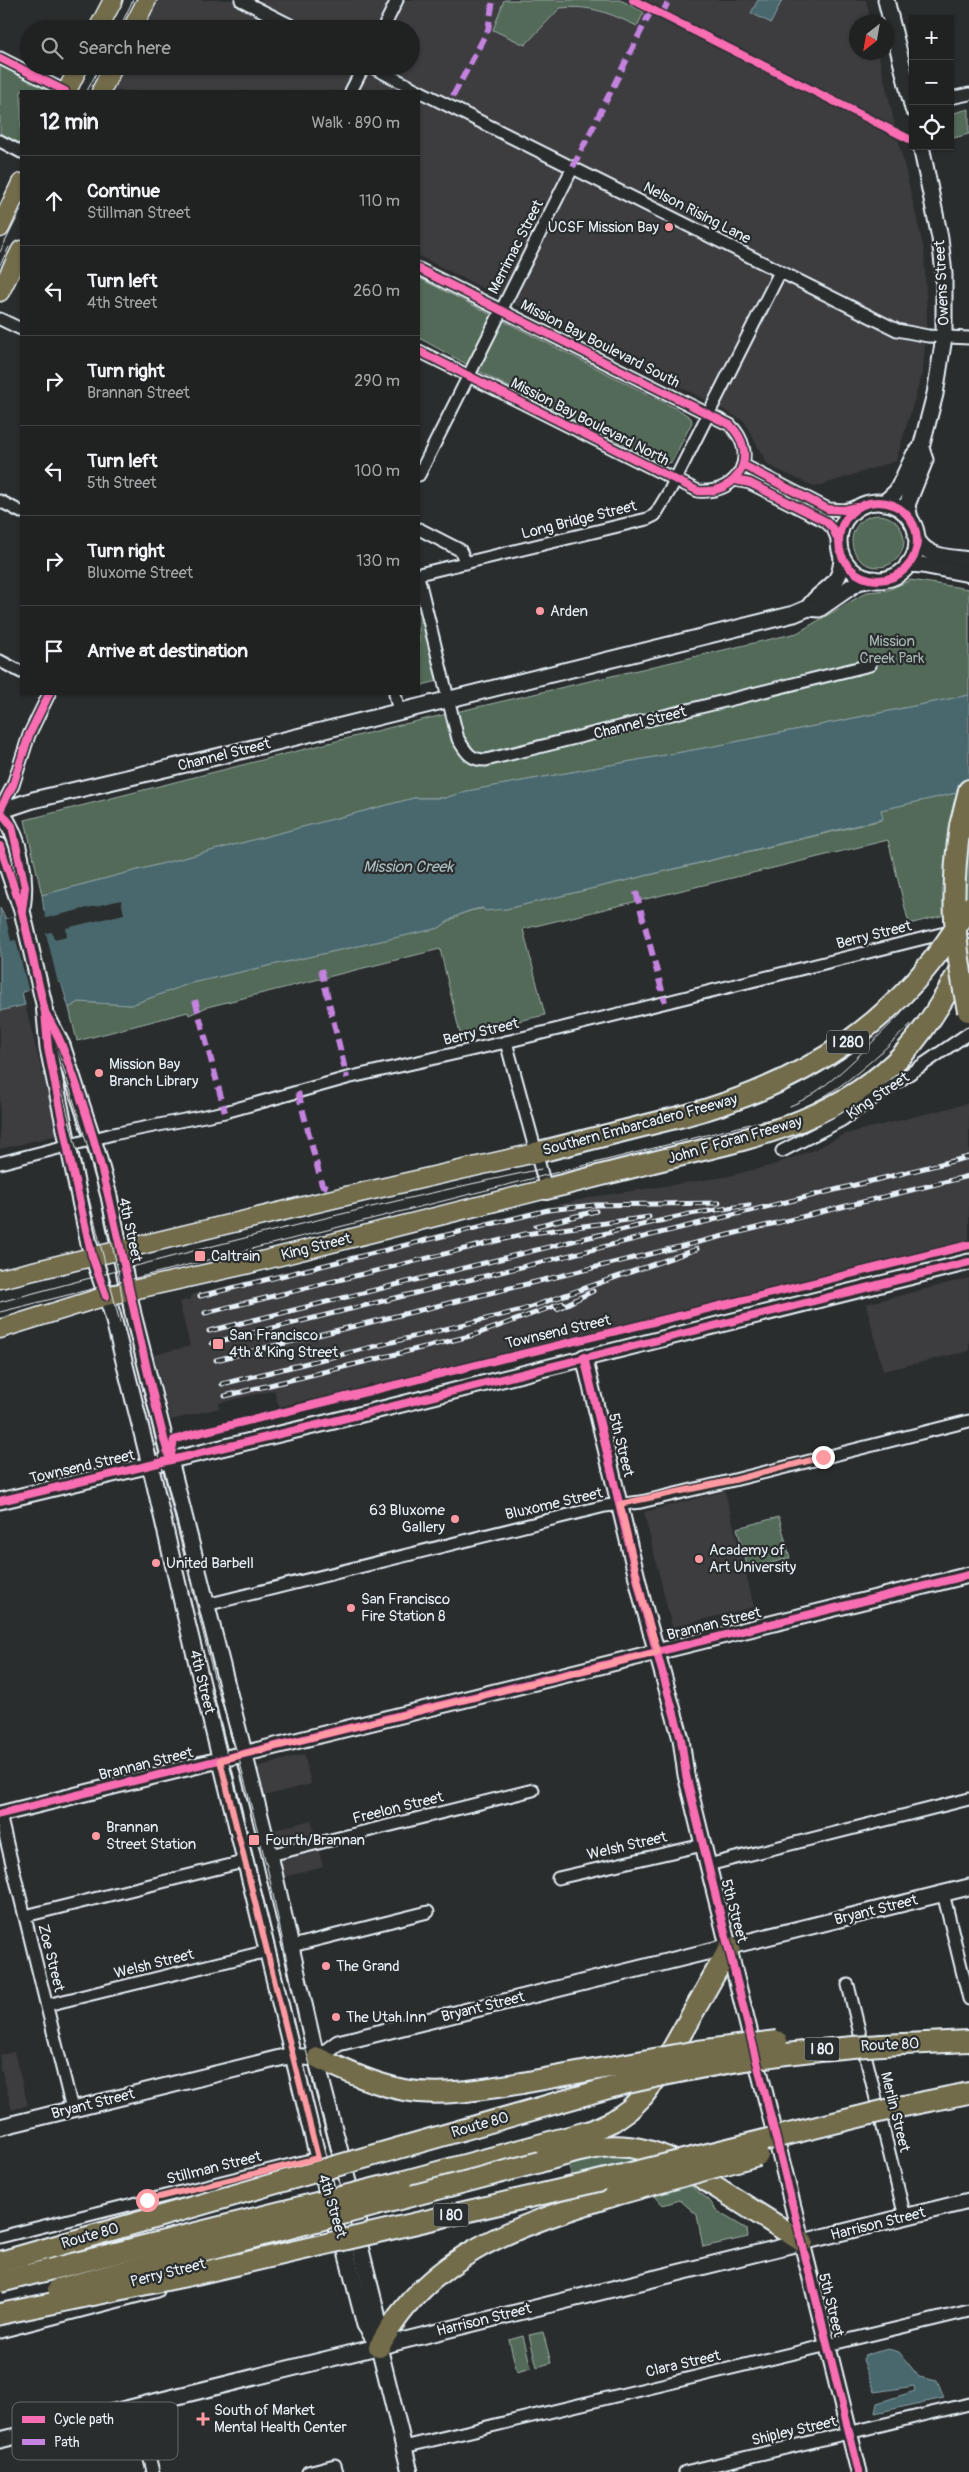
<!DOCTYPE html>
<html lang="en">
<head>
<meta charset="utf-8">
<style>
  body { margin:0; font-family:Pangolin,sans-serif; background:#2d2f2f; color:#f1f3f6 }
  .controls { position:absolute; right:15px; top:15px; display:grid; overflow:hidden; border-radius:0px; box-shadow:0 1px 4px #0004 }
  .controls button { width:45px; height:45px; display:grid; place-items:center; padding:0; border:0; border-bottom:1px solid #3d3f40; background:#202222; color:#f1f3f6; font:25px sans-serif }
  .compass { position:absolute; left:849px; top:15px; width:45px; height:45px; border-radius:50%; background:#202222; box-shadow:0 1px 4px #0004; rotate:211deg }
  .stop { position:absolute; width:15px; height:15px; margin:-11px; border:4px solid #ff9aa2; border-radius:50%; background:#fff }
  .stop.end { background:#ff9aa2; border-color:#fff; box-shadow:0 1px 5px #0008 }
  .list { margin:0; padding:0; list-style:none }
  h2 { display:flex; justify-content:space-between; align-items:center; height:65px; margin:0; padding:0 20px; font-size:21px }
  h2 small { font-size:16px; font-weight:400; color:#a2a4a5 }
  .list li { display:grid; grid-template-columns:32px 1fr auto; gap:15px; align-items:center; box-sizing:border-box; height:90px; padding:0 20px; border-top:1px solid #3d3f40 }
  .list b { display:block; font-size:19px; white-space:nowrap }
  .list p { margin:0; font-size:16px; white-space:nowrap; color:#a2a4a5 }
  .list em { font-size:16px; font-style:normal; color:#a2a4a5 }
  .icon { flex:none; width:28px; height:28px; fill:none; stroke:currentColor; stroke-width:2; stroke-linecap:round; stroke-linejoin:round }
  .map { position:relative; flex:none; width:969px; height:2472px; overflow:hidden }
  .search { position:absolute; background:#202222; box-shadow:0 1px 4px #0004; left:20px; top:20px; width:400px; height:55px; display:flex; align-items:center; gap:12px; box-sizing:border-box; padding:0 18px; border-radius:28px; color:#a2a4a5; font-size:19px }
  .panel { position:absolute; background:#202222; box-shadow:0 1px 4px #0004; left:20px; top:90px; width:400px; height:605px; border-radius:0px }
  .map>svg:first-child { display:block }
</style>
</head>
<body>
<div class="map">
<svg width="969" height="2472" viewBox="0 0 969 2472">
  <rect width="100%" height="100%" fill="#2a2d2e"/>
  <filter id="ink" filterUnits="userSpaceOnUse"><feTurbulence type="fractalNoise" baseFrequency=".02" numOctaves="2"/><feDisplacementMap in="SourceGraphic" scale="10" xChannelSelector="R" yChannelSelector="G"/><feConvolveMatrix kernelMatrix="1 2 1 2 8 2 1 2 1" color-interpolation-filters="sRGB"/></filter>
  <g filter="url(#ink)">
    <!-- built -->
    <g fill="#3c3c41">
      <polygon points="159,0 866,0 871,22 856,22 856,52 878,53 924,250 927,316 923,370 896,461 815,487 768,465 744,421 700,397 419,256 419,91 113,91 125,66 411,66 411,29 144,29"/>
      <polygon points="25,1005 58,1135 0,1149 0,1011"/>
      <polygon points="969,1103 969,1241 375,1387 372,1383 352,1392 313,1402 311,1399 279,1407 274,1390 219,1403 219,1408 171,1420 154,1355 190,1346 179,1302 191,1299 191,1295 529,1211 598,1196 725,1177 773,1165 816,1149 845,1134"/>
      <polygon points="969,1278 969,1351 883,1371 866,1304"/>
      <polygon points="725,1491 754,1607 672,1627 644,1512"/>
      <polygon points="304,1754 311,1784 260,1797 253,1768"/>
      <polygon points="311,1820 323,1867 283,1877 270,1831"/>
      <polygon points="14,2052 28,2105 12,2110 2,2071 0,2071 0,2055"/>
    </g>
    <!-- green -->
    <g fill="#536b59" stroke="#9eaea8">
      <path d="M504,0H620L644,12L637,26C609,13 591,5 560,8L525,45L493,30Z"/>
      <polygon points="0,65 53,91 21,91 21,145 0,135"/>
      <polygon points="969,109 969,134 950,139 950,114"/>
      <polygon points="419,278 681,411 691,418 692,422 672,462 665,464 653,459 497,381 419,338"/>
      <circle cx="878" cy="541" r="26"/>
      <polygon points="911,580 969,589 969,695 715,746 467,791 445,798 414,798 42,895 25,820 400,725 797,633 867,592 888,590"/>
      <polygon points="419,597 438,681 422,685 422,688 419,689"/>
      <path d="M969,790V909L909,924L888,840L523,929L545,1015L460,1034L440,949L207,1007L189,1015L188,1012L77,1041L69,1008L78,1002L131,1005L191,983L439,928C463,910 476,907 506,909L882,820L881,810Z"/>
      <polygon points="779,1517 790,1558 748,1569 737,1528"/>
      <polygon points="615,2155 639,2157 688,2184 709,2200 718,2212 747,2229 748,2237 703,2247 697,2215 680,2200 663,2205 644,2184 573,2178 568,2165"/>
      <polygon points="543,2332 551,2363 537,2367 529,2335"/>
      <polygon points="523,2336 531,2368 517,2372 509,2340"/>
    </g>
    <!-- water -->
    <g fill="#4a686d" stroke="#899fa5">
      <polygon points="758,0 782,0 771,23 751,13"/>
      <path d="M969,695V790L881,810L883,819L506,909L485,911L483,908C465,910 453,917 439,928L191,983L131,1005L78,1002L69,1008L61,983L22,992L25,1005L0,1011V908L6,919L44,911L42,895L414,798H445L467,791L715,746Z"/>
      <polygon points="888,2349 899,2352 919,2377 937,2381 944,2398 875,2413 877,2403 915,2391 914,2386 875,2392 863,2360 865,2355"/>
    </g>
    <!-- pier -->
    <polygon fill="#2a2d2e" points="121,900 124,914 66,928 67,936 54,939 52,932 46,933 58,983 61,983 65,999 62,1000 59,986 29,993 16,940 11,941 6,919 44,910 46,918"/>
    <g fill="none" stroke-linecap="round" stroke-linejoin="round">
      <!-- street casing -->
      <g stroke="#e8f1f8" stroke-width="15">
        <g id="street">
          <polyline points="241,0 298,29"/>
          <polyline points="383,29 397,0"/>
          <polyline points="0,58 65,91"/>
          <polyline points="370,66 419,91"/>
          <polyline points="351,91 364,66"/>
          <polyline points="419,91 897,330 928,336 969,338"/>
          <polyline points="950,98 969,94"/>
          <polyline points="0,141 21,152"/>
          <path d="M419,269L730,425C760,454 739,495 698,491L419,351"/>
          <polyline points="0,319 21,329"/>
          <polyline points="743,465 828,509 844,510 860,506"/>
          <polyline points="419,475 573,167"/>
          <polyline points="735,480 750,483 825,521 833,529 839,543"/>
          <polyline points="0,501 21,512"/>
          <polyline points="419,529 460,550 466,563"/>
          <polyline points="419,574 647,519 655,515 670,490 780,272"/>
          <path d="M419,580L458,739C466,752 470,760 486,760L870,665"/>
          <polyline points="0,661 21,672"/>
          <polyline points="395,694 399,712"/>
          <polyline points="0,810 13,785 29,735 49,694"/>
          <polyline points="506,1042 546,1189"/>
          <polyline points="782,1151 842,1120 969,1033"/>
          <polyline points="0,1163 113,1134 225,1112 347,1078 506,1042 969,927"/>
          <polyline points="206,1605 605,1506 641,1502 734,1480 969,1421"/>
          <polyline points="0,1815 72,2109"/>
          <polyline points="270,1855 533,1790"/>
          <polyline points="708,1865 969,1799"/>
          <polyline points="558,1878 703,1845"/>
          <polyline points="943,1893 969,1999"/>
          <polyline points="25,1916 247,1861"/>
          <polyline points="292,1946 428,1912"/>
          <polyline points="848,1985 905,2217"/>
          <polyline points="47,2005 268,1951"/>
          <polyline points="0,2237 318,2158"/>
          <polyline points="0,2332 158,2291"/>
          <polyline points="137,2406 153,2472"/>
          <polyline points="404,2447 969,2311"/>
          <polyline points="308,2472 335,2465 337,2472"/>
          <polyline points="685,2472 969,2404"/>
        </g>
      </g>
      <!-- secondary casing -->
      <g stroke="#e8f1f8" stroke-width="19">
        <g id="secondary">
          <polyline points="886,0 913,109"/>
          <circle cx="878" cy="541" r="39"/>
          <polyline points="884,503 897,491 914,455 921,448 935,394 944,337 944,274 940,238 921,146"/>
          <polyline points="910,519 907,505 925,460 921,448"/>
          <path d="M916,537C925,558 949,557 969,560"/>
          <polyline points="908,564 922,565 969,574"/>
          <path d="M808,608C822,586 841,590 842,557"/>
          <polyline points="0,811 33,800 220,756 794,614 808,608 819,609 858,582 874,579"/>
          <path d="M0,811C21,837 27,878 22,909"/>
          <polyline points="0,846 22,911 44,1004 48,1048 89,1244 112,1313 154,1481 182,1602 318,2158 337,2231 344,2244 365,2325 379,2347"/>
          <polyline points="48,1018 62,1045 97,1152 109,1196 133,1314 270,1855 323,2087 359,2224 360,2246 377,2314 379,2347 410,2472"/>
          <polyline points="584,1357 643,1603 681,1739 686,1775 708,1865 859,2472"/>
          <polyline points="0,1501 334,1421 969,1262"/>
          <polyline points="0,1814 969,1575"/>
          <polyline points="318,2058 338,2043 969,1887"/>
          <polyline points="0,2127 288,2056 318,2058"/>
          <polyline points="0,2440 969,2201"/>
        </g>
      </g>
      <!-- primary casing -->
      <g stroke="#e8f1f8" stroke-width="21">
        <g id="primary">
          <polyline points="98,29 113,0"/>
          <polyline points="132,29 147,0"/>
          <polyline points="67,91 79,66"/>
          <polyline points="101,91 114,66"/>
          <polyline points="0,228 21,183"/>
          <polyline points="0,292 21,250"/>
          <polyline points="0,1279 333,1199 535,1153"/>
          <polyline points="0,1329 106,1296 245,1265 546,1189"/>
        </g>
      </g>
      <!-- highway casing -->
      <g stroke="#e8f1f8" stroke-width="24">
        <g id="highway">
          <polyline points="960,826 969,790"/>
          <polyline points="535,1153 683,1116"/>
          <path d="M546,1189C591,1178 636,1166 682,1155C763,1136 845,1116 905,1052C932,1022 952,986 969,950"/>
          <polyline points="882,2045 969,2041"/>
          <path d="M318,2058C346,2071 373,2084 404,2090C442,2097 484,2089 522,2083"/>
          <polyline points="899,2107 969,2093"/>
          <path d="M540,2162C593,2147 622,2136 675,2161L803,2242"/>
          <polyline points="401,2182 591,2131 613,2121 630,2109 643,2096 655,2080 730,1947"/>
          <path d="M379,2347C429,2252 519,2226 615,2195"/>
        </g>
      </g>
      <!-- street -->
      <use href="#street" stroke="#2a2d2e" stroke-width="11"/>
      <!-- secondary -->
      <use href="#secondary" stroke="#2a2d2e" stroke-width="15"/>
      <!-- primary -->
      <use href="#primary" stroke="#726c4b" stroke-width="18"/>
      <!-- highway -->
      <use href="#highway" stroke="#726c4b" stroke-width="20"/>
      <!-- tram -->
      <g stroke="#e8f1f8" stroke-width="1">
        <polyline points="119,29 133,0"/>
        <polyline points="87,91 100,66"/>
        <polyline points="0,252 21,210"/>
        <polyline points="0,265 9,247"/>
        <polyline points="0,827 9,848 57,1047 90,1154 118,1270 125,1317 215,1681 238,1755 269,1875 302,2034 351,2227"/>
        <polyline points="54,1059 120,1323"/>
        <path d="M790,1106C829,1091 870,1043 901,1014"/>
        <path d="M0,1302C179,1254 359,1207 541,1169"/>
        <path d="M0,1312L786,1115C837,1096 872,1061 911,1024"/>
        <polyline points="210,1687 291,2012"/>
      </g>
      <!-- rail casing -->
      <g stroke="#e8f1f8" stroke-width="5">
        <g id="rail">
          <polyline points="536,1226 596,1211"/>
          <polyline points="200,1296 548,1210 594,1205 719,1203"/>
          <polyline points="557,1309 593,1291"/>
          <polyline points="205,1313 525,1234 649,1217"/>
          <polyline points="209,1331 581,1239 690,1214 749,1205"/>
          <polyline points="212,1343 969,1157"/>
          <polyline points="216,1360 969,1176"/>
          <polyline points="222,1384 522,1310 697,1249"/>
          <polyline points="225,1396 474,1335 563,1303"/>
        </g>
      </g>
      <!-- rail -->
      <use href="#rail" stroke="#2a2d2e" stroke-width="3" stroke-dasharray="9" stroke-linecap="butt"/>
      <!-- highway-bridge casing -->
      <g stroke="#e8f1f8" stroke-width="24" stroke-linecap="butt">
        <g id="highway-bridge">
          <path d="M960,826C950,896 954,943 968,1011"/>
          <path d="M683,1116C809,1083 902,1020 969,907"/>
          <polyline points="522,2083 698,2051 777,2041"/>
          <polyline points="615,2195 758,2155"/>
          <path d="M0,2262L623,2084C709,2064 794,2050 882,2045"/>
          <polyline points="0,2282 401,2182"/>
          <polyline points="58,2289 540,2162"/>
          <polyline points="0,2314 196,2274 590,2183 899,2107"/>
        </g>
      </g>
      <!-- highway-bridge -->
      <use href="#highway-bridge" stroke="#726c4b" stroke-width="20"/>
      <!-- quiet -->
      <g stroke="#c483df" stroke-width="6" stroke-dasharray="12 6" stroke-linecap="butt">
        <polyline points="662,14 669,0"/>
        <polyline points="453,96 488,30 493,0"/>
        <polyline points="573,167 652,9"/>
        <polyline points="636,892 665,1002"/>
        <polyline points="321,969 347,1078"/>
        <polyline points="195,1000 225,1112"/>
        <polyline points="298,1092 322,1185 330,1188"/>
      </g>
      <!-- cycleway casing -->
      <g stroke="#2a2d2e" stroke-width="11">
        <g id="cycleway">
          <polyline points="633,0 913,141"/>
          <polyline points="0,58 65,91"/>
          <path d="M419,269L730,425C760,454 739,495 698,491L419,351"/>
          <polyline points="743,465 828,509 844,510 857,507"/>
          <polyline points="735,480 750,483 825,521 833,529 839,542"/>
          <circle cx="878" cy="541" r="39"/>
          <polyline points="0,810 13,785 29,735 49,694"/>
          <polyline points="0,811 12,826 25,887 22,911"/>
          <polyline points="0,846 22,911 45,1012 48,1048 70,1159 92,1256 106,1296"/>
          <path d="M45,1012C51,1024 58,1034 62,1046C115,1178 130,1320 169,1457"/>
          <polyline points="584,1357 643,1603 681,1739 686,1775 708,1865 859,2472"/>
          <polyline points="170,1460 174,1440 190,1435 969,1245"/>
          <polyline points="0,1501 334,1421 969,1262"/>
          <polyline points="0,1814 969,1575"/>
        </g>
      </g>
      <!-- cycleway -->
      <use href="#cycleway" stroke="#f96db3" stroke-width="8"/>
    </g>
  </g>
  <g fill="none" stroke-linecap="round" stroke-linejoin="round" filter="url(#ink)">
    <!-- route -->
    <polyline stroke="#ff9aa2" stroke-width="6" points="147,2200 318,2158 220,1760 658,1652 643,1602 620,1504 734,1480 823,1457"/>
  </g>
  <!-- markers -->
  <g fill="#ff9aa2" stroke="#2a2d2e" stroke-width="2">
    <circle cx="669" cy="227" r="5"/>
    <circle cx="540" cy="611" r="5"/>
    <circle cx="99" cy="1073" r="5"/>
    <rect x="194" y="1250" width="12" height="12" rx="2.5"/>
    <rect x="212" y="1338" width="12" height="12" rx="2.5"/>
    <circle cx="455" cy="1519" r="5"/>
    <circle cx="699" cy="1559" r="5"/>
    <circle cx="156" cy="1563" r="5"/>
    <circle cx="351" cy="1608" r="5"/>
    <circle cx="96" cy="1836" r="5"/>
    <rect x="248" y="1834" width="12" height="12" rx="2.5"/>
    <circle cx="326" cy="1966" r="5"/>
    <circle cx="336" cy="2017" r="5"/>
    <path d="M200.5 2411.5h5v5h5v5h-5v5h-5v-5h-5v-5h5z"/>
  </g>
  <g text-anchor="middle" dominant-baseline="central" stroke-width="4.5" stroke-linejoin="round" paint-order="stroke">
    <!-- shield labels -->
    <g fill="#2a2d2e" stroke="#afb6bb" stroke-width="1">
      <rect x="827" y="1030.5" width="42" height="23" rx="4"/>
      <rect x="804.5" y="2037.5" width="35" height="23" rx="4"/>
      <rect x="433.5" y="2203.5" width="35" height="23" rx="4"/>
    </g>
    <g font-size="14" font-weight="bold" fill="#e8f1f8">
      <text x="848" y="1042">I 280</text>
      <text x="822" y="2049">I 80</text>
      <text x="451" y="2215">I 80</text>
    </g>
    <!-- street labels -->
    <g font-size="15" fill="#e8f1f8" stroke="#2a2d2e">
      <text transform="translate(697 213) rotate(27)">Nelson Rising Lane</text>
      <text transform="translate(516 247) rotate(-63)">Merrimac Street</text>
      <text transform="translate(942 283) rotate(-93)">Owens Street</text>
      <text transform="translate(600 344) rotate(27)">Mission Bay Boulevard South</text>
      <text transform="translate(590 422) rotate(27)">Mission Bay Boulevard North</text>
      <text transform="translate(579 520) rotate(-14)">Long Bridge Street</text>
      <text transform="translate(640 723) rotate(-14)">Channel Street</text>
      <text transform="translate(224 755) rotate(-14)">Channel Street</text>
      <text transform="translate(874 935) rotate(-14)">Berry Street</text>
      <text transform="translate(481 1032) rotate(-13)">Berry Street</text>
      <text transform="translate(878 1096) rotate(-34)">King Street</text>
      <text transform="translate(640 1125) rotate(-15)">Southern Embarcadero Freeway</text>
      <text transform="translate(735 1140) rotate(-16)">John F Foran Freeway</text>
      <text transform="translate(130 1230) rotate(78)">4th Street</text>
      <text transform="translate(316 1247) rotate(-14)">King Street</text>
      <text transform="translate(558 1332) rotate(-13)">Townsend Street</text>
      <text transform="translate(621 1445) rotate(76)">5th Street</text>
      <text transform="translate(82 1467) rotate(-13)">Townsend Street</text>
      <text transform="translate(554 1504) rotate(-13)">Bluxome Street</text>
      <text transform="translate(714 1624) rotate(-14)">Brannan Street</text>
      <text transform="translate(202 1682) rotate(76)">4th Street</text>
      <text transform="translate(146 1764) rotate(-14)">Brannan Street</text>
      <text transform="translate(398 1808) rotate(-14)">Freelon Street</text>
      <text transform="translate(627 1846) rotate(-13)">Welsh Street</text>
      <text transform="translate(876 1910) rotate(-14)">Bryant Street</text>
      <text transform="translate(734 1911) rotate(75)">5th Street</text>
      <text transform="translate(51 1958) rotate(76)">Zoe Street</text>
      <text transform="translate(154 1964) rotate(-14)">Welsh Street</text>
      <text transform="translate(483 2007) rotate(-14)">Bryant Street</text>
      <text transform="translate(890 2045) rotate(-3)">Route 80</text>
      <text transform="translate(93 2104) rotate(-14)">Bryant Street</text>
      <text transform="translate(895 2112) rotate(76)">Merlin Street</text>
      <text transform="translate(480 2125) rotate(-16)">Route 80</text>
      <text transform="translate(214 2168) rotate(-14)">Stillman Street</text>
      <text transform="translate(332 2206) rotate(73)">4th Street</text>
      <text transform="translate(878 2224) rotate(-14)">Harrison Street</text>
      <text transform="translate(90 2236) rotate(-16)">Route 80</text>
      <text transform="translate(168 2273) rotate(-14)">Perry Street</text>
      <text transform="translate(831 2305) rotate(76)">5th Street</text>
      <text transform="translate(484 2320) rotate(-14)">Harrison Street</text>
      <text transform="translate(683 2364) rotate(-13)">Clara Street</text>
      <text transform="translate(794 2431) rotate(-13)">Shipley Street</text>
    </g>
    <!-- poi labels -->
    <g font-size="15" fill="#e8f1f8" stroke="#2a2d2e" text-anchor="start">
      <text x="659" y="227" text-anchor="end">UCSF Mission Bay</text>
      <text x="550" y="611">Arden</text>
      <text x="109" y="1064">Mission Bay<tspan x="109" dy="17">Branch Library</tspan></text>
      <text x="211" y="1256">Caltrain</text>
      <text x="229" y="1335">San Francisco<tspan x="229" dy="17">4th &amp; King Street</tspan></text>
      <text x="445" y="1510" text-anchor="end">63 Bluxome<tspan x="445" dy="17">Gallery</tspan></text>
      <text x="709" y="1550">Academy of<tspan x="709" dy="17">Art University</tspan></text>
      <text x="166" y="1563">United Barbell</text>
      <text x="361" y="1599">San Francisco<tspan x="361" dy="17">Fire Station 8</tspan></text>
      <text x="106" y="1827">Brannan<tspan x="106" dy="17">Street Station</tspan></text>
      <text x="265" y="1840">Fourth/Brannan</text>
      <text x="336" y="1966">The Grand</text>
      <text x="346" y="2017">The Utah Inn</text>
      <text x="214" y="2410">South of Market<tspan x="214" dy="17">Mental Health Center</tspan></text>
    </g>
    <!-- park labels -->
    <g font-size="15" fill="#a5b5b0" stroke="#2a2d2e">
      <text x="892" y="641">Mission<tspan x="892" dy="17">Creek Park</tspan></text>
    </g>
    <!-- water labels -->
    <g font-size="16" font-style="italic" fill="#a9bac0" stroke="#2a2d2e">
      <text x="408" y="867">Mission Creek</text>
    </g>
  </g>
  <!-- legend -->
  <rect x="12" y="2402" width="166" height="58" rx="8" fill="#2a2d2e" stroke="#63686b" stroke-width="1"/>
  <rect x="22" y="2416" width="23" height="7" fill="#f96db3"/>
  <rect x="22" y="2439" width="23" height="6" fill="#c483df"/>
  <g font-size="14" fill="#e8f1f8">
    <text x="54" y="2424">Cycle path</text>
    <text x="54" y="2447">Path</text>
  </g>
</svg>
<div class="controls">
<button>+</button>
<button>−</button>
<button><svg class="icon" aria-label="locate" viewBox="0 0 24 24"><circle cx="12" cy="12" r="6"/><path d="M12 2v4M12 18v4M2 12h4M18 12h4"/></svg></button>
</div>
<svg class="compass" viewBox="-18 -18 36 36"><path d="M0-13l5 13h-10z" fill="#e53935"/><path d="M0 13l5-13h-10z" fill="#a2a4a5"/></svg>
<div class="stop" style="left:147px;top:2200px"></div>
<div class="stop end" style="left:823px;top:1457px"></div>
<div class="search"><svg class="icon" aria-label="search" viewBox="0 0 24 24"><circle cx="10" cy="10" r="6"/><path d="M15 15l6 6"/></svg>Search here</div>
<section class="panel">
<h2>12 min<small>Walk · 890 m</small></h2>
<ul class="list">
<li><svg class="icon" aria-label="ahead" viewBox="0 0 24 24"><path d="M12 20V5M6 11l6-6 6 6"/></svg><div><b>Continue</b><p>Stillman Street</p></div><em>110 m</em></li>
<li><svg class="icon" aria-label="left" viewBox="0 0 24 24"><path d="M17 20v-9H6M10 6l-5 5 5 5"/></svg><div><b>Turn left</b><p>4th Street</p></div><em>260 m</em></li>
<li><svg class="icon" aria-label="right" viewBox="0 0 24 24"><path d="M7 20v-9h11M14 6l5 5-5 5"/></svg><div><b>Turn right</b><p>Brannan Street</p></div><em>290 m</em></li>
<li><svg class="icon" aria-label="left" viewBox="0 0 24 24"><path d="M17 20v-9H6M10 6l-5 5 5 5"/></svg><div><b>Turn left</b><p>5th Street</p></div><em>100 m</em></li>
<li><svg class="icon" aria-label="right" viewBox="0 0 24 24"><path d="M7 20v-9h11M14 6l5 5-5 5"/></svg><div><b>Turn right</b><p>Bluxome Street</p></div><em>130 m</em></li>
<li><svg class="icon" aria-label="arrive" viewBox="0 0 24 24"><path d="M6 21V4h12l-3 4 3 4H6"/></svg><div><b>Arrive at destination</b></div></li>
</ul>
</section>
</div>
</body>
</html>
